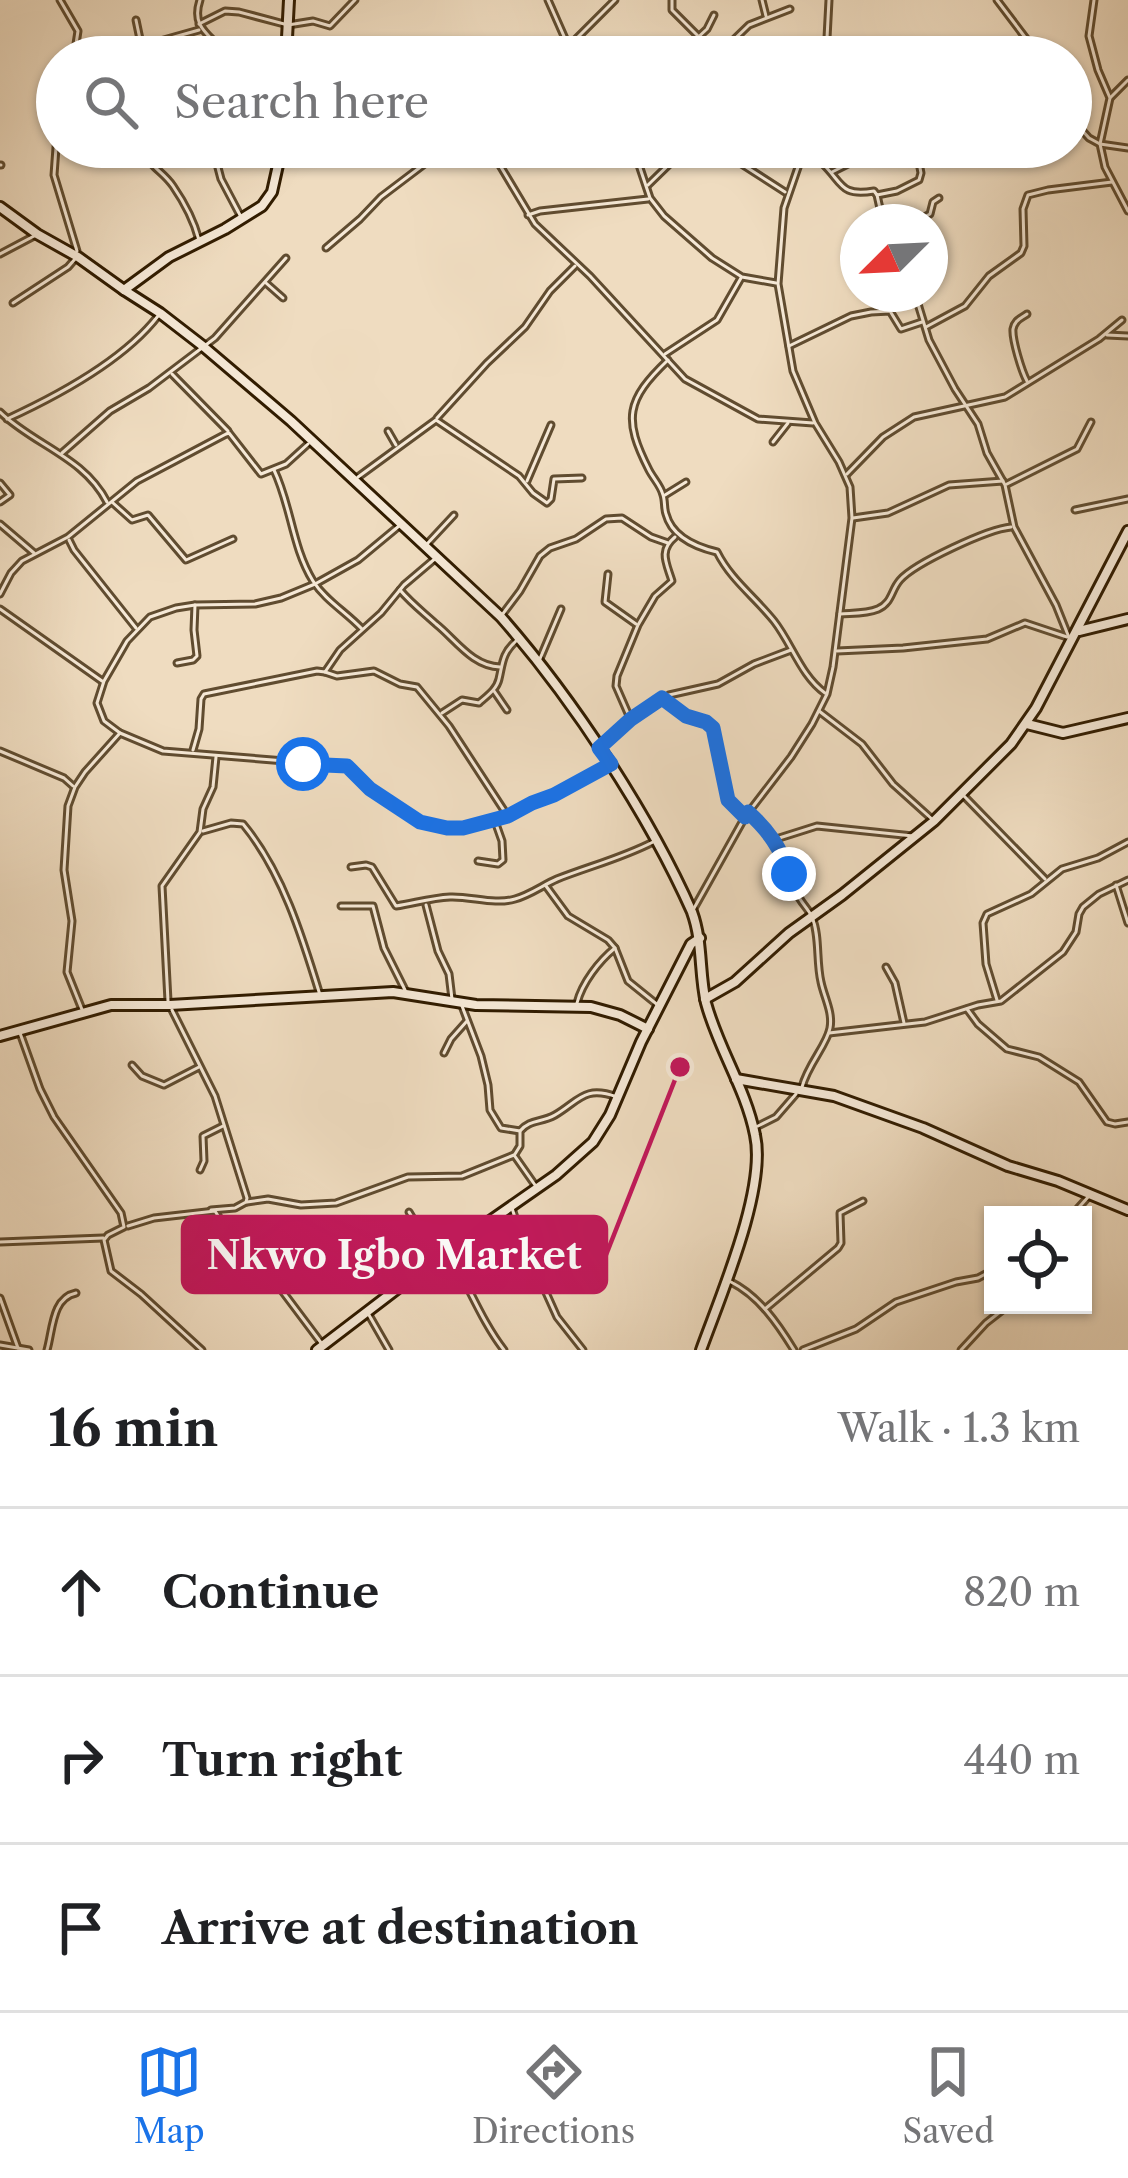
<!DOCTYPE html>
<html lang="en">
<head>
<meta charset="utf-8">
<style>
  body { margin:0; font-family:"Libre Caslon Text",serif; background:#f2f2f2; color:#202124 }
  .controls { position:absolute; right:36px; bottom:36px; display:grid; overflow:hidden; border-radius:0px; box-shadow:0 3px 9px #0004 }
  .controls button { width:108px; height:108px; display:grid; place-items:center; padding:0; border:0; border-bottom:3px solid #e0e0e0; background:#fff; color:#202124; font:60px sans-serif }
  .compass { position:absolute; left:840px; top:204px; width:108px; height:108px; border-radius:50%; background:#fff; box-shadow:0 3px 9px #0004; rotate:246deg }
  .stop { position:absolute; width:36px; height:36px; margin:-27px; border:9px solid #1a73e8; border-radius:50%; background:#fff }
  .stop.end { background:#1a73e8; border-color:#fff; box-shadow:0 3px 12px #0008 }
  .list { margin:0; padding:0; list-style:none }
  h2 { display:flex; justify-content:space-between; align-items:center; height:156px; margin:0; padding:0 48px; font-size:51px }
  h2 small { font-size:39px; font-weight:400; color:#757577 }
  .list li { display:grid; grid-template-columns:78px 1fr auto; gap:36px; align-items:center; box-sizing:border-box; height:168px; padding:0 48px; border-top:3px solid #e0e0e0 }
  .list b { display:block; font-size:45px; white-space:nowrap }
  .list em { font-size:39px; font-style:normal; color:#757577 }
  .icon { flex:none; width:66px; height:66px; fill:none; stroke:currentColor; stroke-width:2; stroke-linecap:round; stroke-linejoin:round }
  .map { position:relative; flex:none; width:1128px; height:1350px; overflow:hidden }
  .search { position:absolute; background:#fff; box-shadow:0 3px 9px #0004; left:36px; right:36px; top:36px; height:132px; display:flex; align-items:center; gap:30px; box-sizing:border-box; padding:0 42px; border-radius:66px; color:#757577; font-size:45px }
  .sheet { height:660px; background:#fff }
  nav { display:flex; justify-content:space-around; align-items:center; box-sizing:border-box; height:168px; border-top:3px solid #e0e0e0; background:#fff; font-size:33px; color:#757577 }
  nav a { display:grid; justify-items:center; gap:6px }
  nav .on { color:#1a73e8 }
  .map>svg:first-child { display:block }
</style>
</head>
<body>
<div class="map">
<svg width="1128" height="1350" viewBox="0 0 1128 1350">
  <rect width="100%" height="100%" fill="#efdcc0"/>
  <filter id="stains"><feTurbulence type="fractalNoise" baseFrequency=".00167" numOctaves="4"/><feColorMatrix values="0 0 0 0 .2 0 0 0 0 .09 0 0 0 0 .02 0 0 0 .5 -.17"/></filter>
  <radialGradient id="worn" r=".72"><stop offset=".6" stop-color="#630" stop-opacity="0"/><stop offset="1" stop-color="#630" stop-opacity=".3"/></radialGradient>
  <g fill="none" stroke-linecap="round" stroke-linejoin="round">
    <!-- street casing -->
    <g stroke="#604c30" stroke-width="9">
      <g id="street">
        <polyline points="60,0 78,31 74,57"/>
        <path d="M200,0C190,30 213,35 228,57"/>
        <polyline points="548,0 567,43 568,55"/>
        <polyline points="672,0 672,10 717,55"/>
        <polyline points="762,0 766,16"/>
        <polyline points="997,0 1040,57"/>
        <polyline points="1094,0 1089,36 1098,70 1110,98 1100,144 1128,148"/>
        <polyline points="136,20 141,44 156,44"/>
        <polyline points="199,24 225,11 239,12 288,25 313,21 330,26 355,0"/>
        <polyline points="568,47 615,0"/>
        <polyline points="442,55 444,57"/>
        <polyline points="717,56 749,25 790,9"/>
        <polyline points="158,57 160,41 199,30"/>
        <polyline points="564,57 572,53 576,57"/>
        <polyline points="677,57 707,29 714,15"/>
        <polyline points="826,57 829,0"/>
        <polyline points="1111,97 1128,80"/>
        <polyline points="1071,118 1089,138 1100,144 1105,167 1128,211"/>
        <polyline points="57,134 54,175 77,251"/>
        <path d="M143,147C150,169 161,169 173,186C184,202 194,221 199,240"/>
        <polyline points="231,147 216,160 221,179 241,217"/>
        <polyline points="489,147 535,224 590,276 685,379 758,419 813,423"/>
        <polyline points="633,147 650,198 664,216 712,258 742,277 776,283"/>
        <polyline points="709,147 726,154 785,192"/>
        <path d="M805,150C811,154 817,157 822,163C843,183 840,197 874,191L877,195L897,191L919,180L921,173L916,147"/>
        <polyline points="0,165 1,165"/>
        <polyline points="832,172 860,158"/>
        <polyline points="648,185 687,147"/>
        <polyline points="877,195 883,222"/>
        <polyline points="528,215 540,211 648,199"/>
        <polyline points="909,222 911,222"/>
        <polyline points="915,222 930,214 933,202 939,198"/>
        <polyline points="326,248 360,219 381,197 447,147"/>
        <polyline points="0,254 36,235"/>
        <polyline points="266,283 283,298"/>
        <polyline points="915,294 929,340 955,389 978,424 987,453 1005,485 1014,527 1056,605 1070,640"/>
        <polyline points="13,303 68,267 75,259"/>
        <polyline points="891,303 915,300"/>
        <polyline points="926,327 965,306 989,276 1021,253 1024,246 1023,209 1028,195 1048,190 1112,182"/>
        <polyline points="1107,335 1128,336"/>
        <polyline points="789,346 851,316 871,312 890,311 901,329 922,322"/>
        <polyline points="665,354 717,320 741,278"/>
        <path d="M668,360C626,400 623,419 649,470C653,478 661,486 663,495C665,500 664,509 666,514C672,537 696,547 717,552C731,580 755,597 774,621C792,644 801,676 825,693"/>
        <polyline points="172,374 228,431"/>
        <path d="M1027,381C1022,372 1012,340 1013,329C1015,320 1020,319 1027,314"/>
        <path d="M0,412C34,445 84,457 107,502"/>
        <polyline points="437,418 487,363 525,327 550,291 575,266"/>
        <path d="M7,419C57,396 124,360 158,316"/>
        <polyline points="388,431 396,445"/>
        <polyline points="773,442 788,423"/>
        <polyline points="62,453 110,411 149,388 215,338 286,258"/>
        <path d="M274,470C291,505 292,547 313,581C325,600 346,612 362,629"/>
        <polyline points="847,474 883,437 914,417 1005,397 1099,339 1122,320"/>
        <polyline points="358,477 436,420 519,476 533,493 547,503 551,499 554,479 582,478"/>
        <polyline points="527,481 551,425"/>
        <polyline points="0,483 10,495 0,502"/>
        <polyline points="1007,484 1077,449 1091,422"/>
        <polyline points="665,495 686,482"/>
        <polyline points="112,502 132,520 148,515 186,560 233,539"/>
        <polyline points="1075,510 1128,499"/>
        <polyline points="853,518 888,513 949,485 1003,481"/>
        <polyline points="0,524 34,553"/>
        <polyline points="399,526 358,560 315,584 281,598 255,604 195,605 176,608 150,617 127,641 104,681 97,703 104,721 120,733 163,751 347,766 370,789 420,822 447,828 482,825 508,816 532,803 554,795 609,765"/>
        <polyline points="69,540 74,550 136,628"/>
        <polyline points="427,544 454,515"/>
        <polyline points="608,574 605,602 636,624"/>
        <path d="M400,590C412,604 423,612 436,624C456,640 472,666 500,667"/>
        <polyline points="0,594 11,573 22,561 68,537 137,481 226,434 229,433 261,474 286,464 308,444"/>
        <polyline points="0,609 102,681"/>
        <path d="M840,614C852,613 866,614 878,609C892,603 891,590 900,580C915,563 988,529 1011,527"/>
        <polyline points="502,615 520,591 540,556 550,548 576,539 606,519 622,518 651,537 668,543"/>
        <polyline points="837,651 903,648 987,639 1025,623 1067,637"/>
        <polyline points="539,661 561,609"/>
        <polyline points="177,663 193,660 197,656 194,630 195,605"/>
        <polyline points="325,672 337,676 374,671 400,684 417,687 449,726 507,815"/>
        <polyline points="494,691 507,710"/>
        <polyline points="665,701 686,716 706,721 715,730 728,799 743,816"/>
        <polyline points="819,711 862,744 893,784 933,820"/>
        <path d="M442,713L462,700L479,703C487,696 497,689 499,679C503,662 502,654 516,641"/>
        <path d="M630,718L616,686L617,676L638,625L655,596L672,581C667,564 658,551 675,537"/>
        <polyline points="599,748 630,720 669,695 718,684 754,664 791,650"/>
        <polyline points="193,750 199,729 201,699 204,694 317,671 325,672 340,650 381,613 404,585 437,557"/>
        <polyline points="0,751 64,778 73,786"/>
        <polyline points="964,796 1045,879"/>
        <path d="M750,813C777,839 782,859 797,893C800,902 808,908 812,917C820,936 816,961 821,982C824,997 833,1012 830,1028C827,1045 808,1064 802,1087"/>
        <path d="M203,831L231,823L243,824C282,871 302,936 320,995"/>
        <polyline points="776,839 817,826 913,836"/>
        <polyline points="478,861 498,864 503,860 502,841 496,824"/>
        <path d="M351,867L366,865L372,867L396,906C415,903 431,898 450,897C471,896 494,905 515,899C530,895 543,885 557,879C590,866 622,858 653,842"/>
        <polyline points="1116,885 1128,923"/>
        <polyline points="546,886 568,916 608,940 615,948 628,981 659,1006"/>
        <polyline points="426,905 438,951 449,974 452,999"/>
        <polyline points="341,906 373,906 384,948 405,990"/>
        <polyline points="693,910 745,817 791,757 812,724 827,694 833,667 852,518 850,487 839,462 815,423 793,371 778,284 784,208 805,147"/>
        <polyline points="886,967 895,983 904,1023"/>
        <polyline points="997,1000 986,964 983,923 987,914 1031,894 1062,869 1098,858 1128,842"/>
        <polyline points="168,1001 162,886 200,832 203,809 213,787 216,757"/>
        <path d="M577,1003C582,983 599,961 615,948"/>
        <polyline points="462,1006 481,1056 488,1085 490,1110 501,1128 520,1131"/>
        <polyline points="967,1009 978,1024 1007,1049 1039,1057 1079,1082 1107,1122 1115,1124 1128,1122"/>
        <polyline points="172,1010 215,1096 247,1198 246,1202 235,1208 211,1210"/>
        <polyline points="83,1012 67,972 72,921 64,870 68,806 75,787 85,772 120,733"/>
        <polyline points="20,1033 40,1089 54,1117 121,1213 124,1227 108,1235 104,1240 111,1271 141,1294 202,1350"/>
        <polyline points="829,1033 925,1022 978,1005 1001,1001 1063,952 1076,932 1079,914 1083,907 1099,894 1128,880"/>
        <polyline points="444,1053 451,1039 467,1021"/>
        <polyline points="132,1065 142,1076 164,1085 199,1067"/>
        <polyline points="758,1126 776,1117 796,1094"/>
        <path d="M515,1154L520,1146V1131C530,1119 541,1123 555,1115C579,1101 584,1085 617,1097"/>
        <polyline points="200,1170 204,1161 203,1136 223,1126"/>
        <polyline points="247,1202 268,1199 301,1205 336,1203 408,1177 462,1176 514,1155 535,1185"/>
        <polyline points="512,1208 521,1237 557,1317 583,1350"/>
        <polyline points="409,1212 436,1257"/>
        <polyline points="1072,1215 1089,1196"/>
        <polyline points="347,1221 394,1288"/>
        <polyline points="128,1226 154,1218 215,1211 230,1235 271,1276 322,1344"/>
        <polyline points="0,1242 103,1238"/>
        <path d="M449,1253C468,1284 482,1322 504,1350"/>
        <path d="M731,1282C759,1296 778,1324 794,1350"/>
        <polyline points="0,1298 18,1348"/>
        <polyline points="765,1309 838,1248 841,1243 840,1213 863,1201"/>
        <polyline points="369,1315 389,1350"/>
        <polyline points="0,1345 29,1350"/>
        <path d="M47,1350C53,1329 52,1298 76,1293"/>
        <polyline points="803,1350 856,1329 896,1302 956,1282 978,1278 993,1270"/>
        <polyline points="961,1350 986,1323 1009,1305"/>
      </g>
    </g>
    <!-- secondary casing -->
    <g stroke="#311c00" stroke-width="14">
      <g id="secondary">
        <polyline points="286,57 289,0"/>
        <path d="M0,207L37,234L78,257L124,290L160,313L204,347L291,421L501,617C572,698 648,813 692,912C703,942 699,973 706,1003C718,1048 746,1089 755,1135C767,1189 720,1297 701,1350"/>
        <polyline points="124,290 169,257 225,229 262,206 272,192 282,147"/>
        <polyline points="1079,631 1128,619"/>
        <polyline points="1027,724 1063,733 1128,718"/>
        <polyline points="705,999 735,982 789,933 842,895 934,821 1011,744 1036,708 1128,531"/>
        <polyline points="0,1036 111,1005 170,1005 393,992 476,1005 591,1007 620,1015 648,1029"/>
        <polyline points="736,1079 834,1096 923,1128 1008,1166 1058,1181 1128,1210"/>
        <polyline points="317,1350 444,1253 556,1175 593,1142 610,1115 641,1042 691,944 700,938"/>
      </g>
    </g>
    <!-- street -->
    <use href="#street" stroke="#f5e8d6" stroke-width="3"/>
    <!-- secondary -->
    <use href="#secondary" stroke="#f5e8d6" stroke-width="8"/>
  </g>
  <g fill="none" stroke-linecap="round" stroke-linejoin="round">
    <!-- route -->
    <path stroke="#1a73e8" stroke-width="15" d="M303,764L347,766L370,789L420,822L447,828H463L508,816L532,803L554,795L611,764L599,748L631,719L662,698L686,716L706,722L713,728L728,800L745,817L748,812C768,830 781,848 789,874"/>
  </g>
  <!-- callouts -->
  <path fill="none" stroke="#c2185b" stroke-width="4.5" d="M680 1067L606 1255"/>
  <circle fill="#c2185b" stroke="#f5e8d6" stroke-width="4.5" cx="680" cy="1067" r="12"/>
  <rect fill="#c2185b" stroke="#c2185b" stroke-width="4.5" x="183" y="1217" width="423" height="75" rx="12"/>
  <g font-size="39" text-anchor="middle" font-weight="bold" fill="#fff">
    <text x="394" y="1269">Nkwo Igbo Market</text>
  </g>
  <rect width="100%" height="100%" filter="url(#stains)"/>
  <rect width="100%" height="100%" fill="url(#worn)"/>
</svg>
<div class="controls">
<button><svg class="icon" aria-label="locate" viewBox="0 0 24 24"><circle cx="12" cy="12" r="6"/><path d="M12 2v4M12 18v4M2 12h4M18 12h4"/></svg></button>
</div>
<svg class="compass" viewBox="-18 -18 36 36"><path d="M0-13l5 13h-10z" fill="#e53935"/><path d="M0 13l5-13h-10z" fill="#757577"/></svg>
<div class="stop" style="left:303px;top:764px"></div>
<div class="stop end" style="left:789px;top:874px"></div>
<div class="search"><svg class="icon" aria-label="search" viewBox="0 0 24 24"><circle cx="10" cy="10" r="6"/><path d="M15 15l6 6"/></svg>Search here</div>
</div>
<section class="sheet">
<h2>16 min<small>Walk · 1.3 km</small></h2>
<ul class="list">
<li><svg class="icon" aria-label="ahead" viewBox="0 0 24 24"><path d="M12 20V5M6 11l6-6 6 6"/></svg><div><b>Continue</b></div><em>820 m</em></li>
<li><svg class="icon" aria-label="right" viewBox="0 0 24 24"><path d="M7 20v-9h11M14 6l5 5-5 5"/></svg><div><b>Turn right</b></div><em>440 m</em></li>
<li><svg class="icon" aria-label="arrive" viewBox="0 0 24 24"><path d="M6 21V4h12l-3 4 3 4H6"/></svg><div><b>Arrive at destination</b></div></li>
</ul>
</section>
<nav>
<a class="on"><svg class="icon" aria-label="map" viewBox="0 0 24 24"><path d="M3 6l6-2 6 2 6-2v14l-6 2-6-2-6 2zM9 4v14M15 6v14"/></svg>Map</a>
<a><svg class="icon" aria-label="directions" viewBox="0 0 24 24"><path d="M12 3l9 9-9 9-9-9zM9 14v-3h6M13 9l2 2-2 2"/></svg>Directions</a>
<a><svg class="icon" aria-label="saved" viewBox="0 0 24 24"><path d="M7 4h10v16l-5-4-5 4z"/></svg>Saved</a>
</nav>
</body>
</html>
